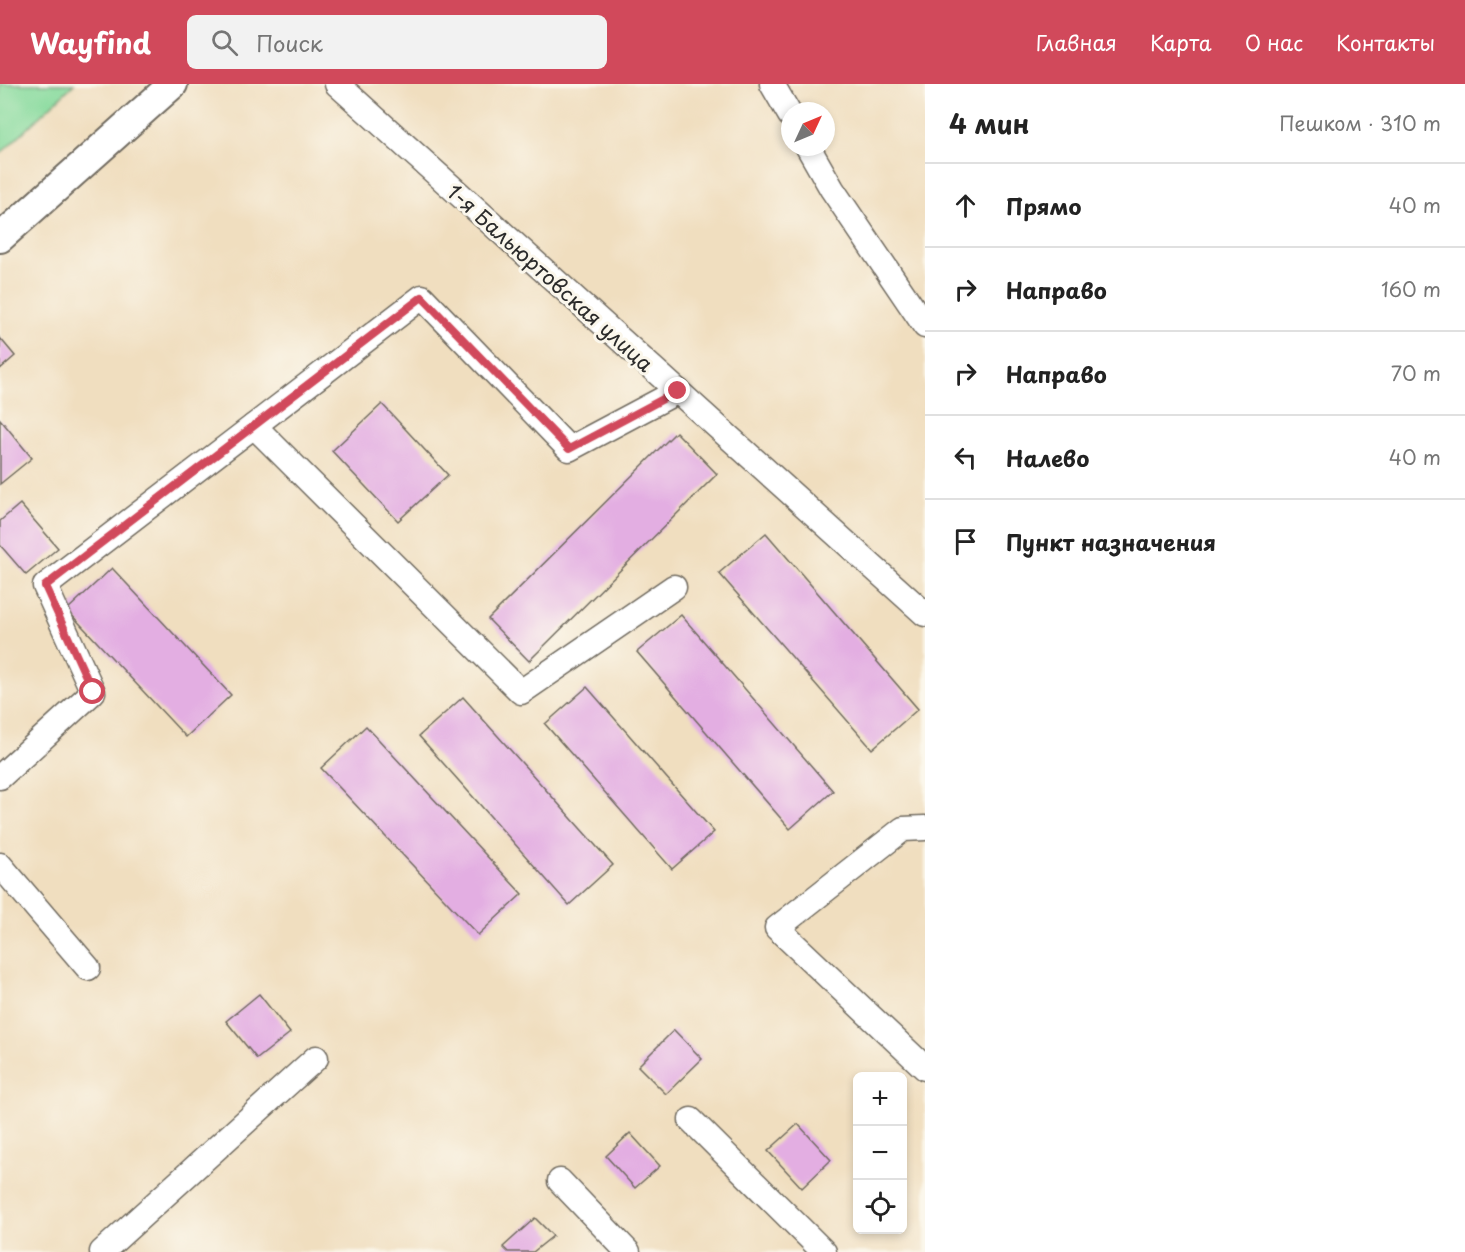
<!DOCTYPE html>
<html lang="ru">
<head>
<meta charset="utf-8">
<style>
  body { margin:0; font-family:"Playpen Sans",sans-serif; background:#f2f2f2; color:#222 }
  .controls { position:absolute; right:18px; bottom:18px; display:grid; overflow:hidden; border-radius:9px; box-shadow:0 3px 9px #0003 }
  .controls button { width:54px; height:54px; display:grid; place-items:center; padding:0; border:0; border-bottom:2px solid #e0e0e0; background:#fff; color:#222; font:30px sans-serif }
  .compass { position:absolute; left:781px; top:18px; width:54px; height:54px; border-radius:50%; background:#fff; box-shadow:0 3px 9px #0003; rotate:46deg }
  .stop { position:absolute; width:18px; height:18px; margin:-14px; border:4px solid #d1495b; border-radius:50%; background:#fff }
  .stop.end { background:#d1495b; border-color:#fff; box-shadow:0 2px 6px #0008 }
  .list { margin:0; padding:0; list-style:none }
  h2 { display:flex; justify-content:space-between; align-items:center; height:78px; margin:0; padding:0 24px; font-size:26px }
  h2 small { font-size:20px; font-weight:400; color:#767676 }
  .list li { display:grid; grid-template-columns:39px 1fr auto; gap:18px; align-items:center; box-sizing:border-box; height:84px; padding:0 24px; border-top:2px solid #e0e0e0 }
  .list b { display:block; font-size:22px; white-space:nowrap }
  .list em { font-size:20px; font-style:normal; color:#767676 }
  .icon { flex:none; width:33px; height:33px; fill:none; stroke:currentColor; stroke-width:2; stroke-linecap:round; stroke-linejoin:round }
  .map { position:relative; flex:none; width:925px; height:1168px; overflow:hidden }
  header { display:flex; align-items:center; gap:36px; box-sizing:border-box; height:84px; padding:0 30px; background:#d1495b; color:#fff }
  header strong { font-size:28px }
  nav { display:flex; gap:33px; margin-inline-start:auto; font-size:21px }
  .search { width:420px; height:54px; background:#f2f2f2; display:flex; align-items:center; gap:15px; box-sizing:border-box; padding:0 21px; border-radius:9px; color:#767676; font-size:22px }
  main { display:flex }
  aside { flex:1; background:#fff }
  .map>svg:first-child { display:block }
</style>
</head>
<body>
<header>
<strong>Wayfind</strong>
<div class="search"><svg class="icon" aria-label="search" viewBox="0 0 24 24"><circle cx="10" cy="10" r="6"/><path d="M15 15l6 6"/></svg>Поиск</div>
<nav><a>Главная</a><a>Карта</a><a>О нас</a><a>Контакты</a></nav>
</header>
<main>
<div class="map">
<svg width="925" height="1168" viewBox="0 0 925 1168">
  <rect width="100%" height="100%" fill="#fbf7ec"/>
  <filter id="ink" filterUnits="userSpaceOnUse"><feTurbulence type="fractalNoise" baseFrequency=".0167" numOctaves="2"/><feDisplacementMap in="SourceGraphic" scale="12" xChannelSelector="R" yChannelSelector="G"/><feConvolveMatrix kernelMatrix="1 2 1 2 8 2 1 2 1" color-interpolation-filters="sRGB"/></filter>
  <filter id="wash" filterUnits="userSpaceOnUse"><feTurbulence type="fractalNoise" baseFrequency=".008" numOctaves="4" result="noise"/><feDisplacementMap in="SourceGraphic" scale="24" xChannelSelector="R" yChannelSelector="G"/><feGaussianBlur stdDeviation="1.35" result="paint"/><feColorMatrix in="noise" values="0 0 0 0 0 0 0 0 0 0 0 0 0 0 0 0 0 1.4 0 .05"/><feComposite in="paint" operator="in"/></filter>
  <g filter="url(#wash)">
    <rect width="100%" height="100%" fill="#f0debf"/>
    <!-- green -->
    <polygon fill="#86da9c" stroke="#588264" stroke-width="1.5" points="0,0 74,0 0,70"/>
    <g id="blocks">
      <!-- building -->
      <g fill="#e3aee2">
        <polygon points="0,254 15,272 0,285"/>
        <polygon points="382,320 448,391 398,437 332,367"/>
        <polygon points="0,335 32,374 0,400"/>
        <polygon points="676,348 717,390 529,577 488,535"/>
        <polygon points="20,420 58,464 26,491 0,461 0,437"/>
        <polygon points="766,449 918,625 872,665 719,489"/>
        <polygon points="112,484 231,611 186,653 67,526"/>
        <polygon points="681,531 833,707 790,745 637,568"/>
        <polygon points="587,603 714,748 672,785 545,640"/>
        <polygon points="463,613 613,781 569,821 419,652"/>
        <polygon points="366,642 522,810 478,851 321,684"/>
        <polygon points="259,910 290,949 257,975 226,937"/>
        <polygon points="674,946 702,975 666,1010 638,982"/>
        <polygon points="798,1040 831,1076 802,1104 768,1067"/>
        <polygon points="630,1049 660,1082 635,1104 606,1072"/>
        <polygon points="535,1134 553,1152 533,1168 508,1168 503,1163"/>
      </g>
    </g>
  </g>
  <g filter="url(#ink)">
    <use href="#blocks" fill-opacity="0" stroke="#706a5f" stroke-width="1.5"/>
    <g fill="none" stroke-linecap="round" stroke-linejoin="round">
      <!-- minor casing -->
      <g stroke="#706a5f" stroke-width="27">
        <g id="minor">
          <polyline points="337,0 925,530"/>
          <polyline points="772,0 790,31"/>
          <polyline points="808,63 832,105 925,242"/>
          <polyline points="254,342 521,608 674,503"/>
          <polyline points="0,693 93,608 45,502 422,213 569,365 678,307"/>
          <polyline points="925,744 903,745 777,844 925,984"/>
          <polyline points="0,781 88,884"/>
          <polyline points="691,1036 824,1168"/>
          <polyline points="560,1097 628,1168"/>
          <polyline points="102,1168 316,974"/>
        </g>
      </g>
      <!-- tertiary casing -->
      <g stroke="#706a5f" stroke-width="32">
        <polyline id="tertiary" points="0,154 173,0"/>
      </g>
      <!-- minor -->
      <use href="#minor" stroke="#fff" stroke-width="24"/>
      <!-- tertiary -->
      <use href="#tertiary" stroke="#fff" stroke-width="28"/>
    </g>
  </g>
  <g fill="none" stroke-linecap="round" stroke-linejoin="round" filter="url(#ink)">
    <!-- route -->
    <polyline stroke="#d1495b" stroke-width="8" points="93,608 45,502 422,213 569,365 678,307"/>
  </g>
  <g text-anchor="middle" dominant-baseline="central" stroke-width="6" stroke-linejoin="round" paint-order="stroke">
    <!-- street labels -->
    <g font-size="21" fill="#2b2b2b" stroke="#fbf7ec">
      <text transform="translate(551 193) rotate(42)">1-я Бальюртовская улица</text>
    </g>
  </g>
</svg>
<div class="controls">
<button>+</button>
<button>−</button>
<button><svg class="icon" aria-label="locate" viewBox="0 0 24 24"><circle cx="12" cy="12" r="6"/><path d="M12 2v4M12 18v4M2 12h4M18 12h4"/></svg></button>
</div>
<svg class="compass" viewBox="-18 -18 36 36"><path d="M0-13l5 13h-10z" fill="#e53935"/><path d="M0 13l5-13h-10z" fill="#767676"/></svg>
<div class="stop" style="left:93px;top:608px"></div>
<div class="stop end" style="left:678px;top:307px"></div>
</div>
<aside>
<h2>4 мин<small>Пешком · 310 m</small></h2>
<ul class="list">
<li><svg class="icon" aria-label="ahead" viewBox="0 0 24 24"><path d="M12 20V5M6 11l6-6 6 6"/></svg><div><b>Прямо</b></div><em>40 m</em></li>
<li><svg class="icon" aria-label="right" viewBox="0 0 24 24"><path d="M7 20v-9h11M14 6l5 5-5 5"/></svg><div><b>Направо</b></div><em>160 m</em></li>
<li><svg class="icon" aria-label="right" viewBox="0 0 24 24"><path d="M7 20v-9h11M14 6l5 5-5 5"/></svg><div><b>Направо</b></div><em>70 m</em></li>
<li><svg class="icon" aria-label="left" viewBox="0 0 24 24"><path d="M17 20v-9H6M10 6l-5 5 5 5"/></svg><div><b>Налево</b></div><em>40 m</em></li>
<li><svg class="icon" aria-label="arrive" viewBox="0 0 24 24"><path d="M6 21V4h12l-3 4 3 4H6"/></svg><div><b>Пункт назначения</b></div></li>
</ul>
</aside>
</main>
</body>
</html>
